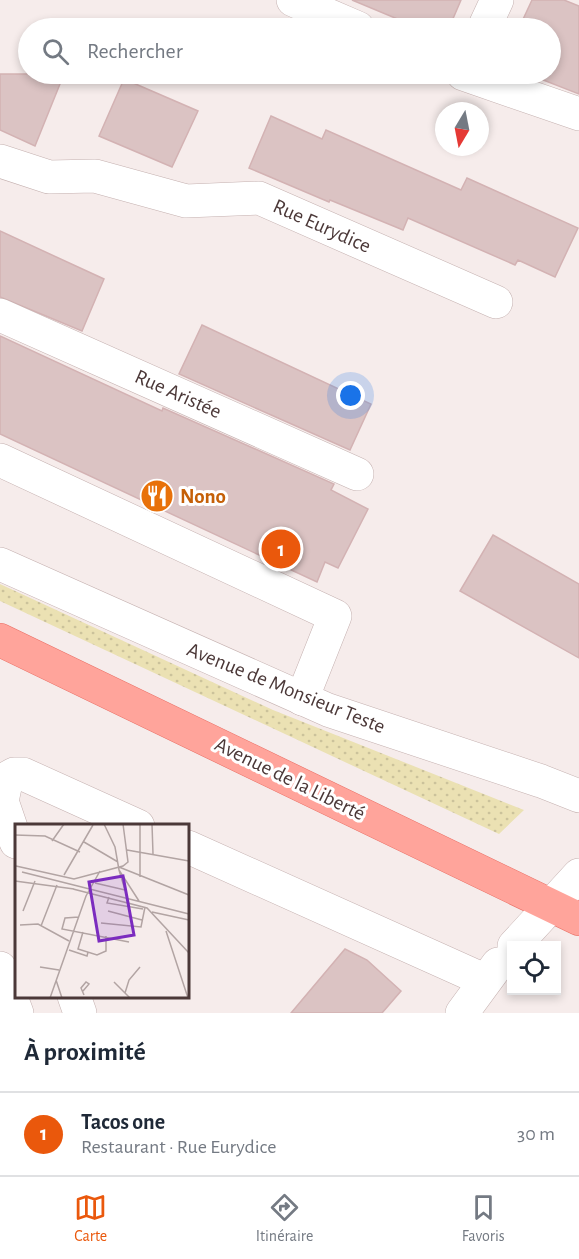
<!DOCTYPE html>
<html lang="fr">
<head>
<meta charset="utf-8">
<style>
  body { margin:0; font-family:"Alegreya Sans",sans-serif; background:#f2f2f3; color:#1f2937 }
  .controls { position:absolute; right:18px; bottom:18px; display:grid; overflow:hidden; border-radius:0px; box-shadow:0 3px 9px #0003 }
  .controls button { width:54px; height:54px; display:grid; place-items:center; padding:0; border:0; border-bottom:2px solid #e0e1e3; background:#fff; color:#1f2937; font:30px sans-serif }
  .compass { position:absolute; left:435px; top:102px; width:54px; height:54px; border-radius:50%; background:#fff; box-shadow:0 3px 9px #0003; rotate:190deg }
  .you { position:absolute; left:351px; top:396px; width:21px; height:21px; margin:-15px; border:4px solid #fff; border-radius:50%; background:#1a73e8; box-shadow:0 0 0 9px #1a73e833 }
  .badge { display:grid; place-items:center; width:39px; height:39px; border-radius:50%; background:#ea580c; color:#fff; font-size:20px; font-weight:700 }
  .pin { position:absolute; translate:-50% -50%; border:3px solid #fff; box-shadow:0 2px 6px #0006 }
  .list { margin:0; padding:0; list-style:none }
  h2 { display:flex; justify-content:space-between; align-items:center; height:78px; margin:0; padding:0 24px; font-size:26px }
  h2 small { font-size:20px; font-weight:400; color:#747a83 }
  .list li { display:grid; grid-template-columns:39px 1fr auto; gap:18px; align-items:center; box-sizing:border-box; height:84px; padding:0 24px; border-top:2px solid #e0e1e3 }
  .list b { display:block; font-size:22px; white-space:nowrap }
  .list p { margin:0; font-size:20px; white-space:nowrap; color:#747a83 }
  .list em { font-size:20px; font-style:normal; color:#747a83 }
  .icon { flex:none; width:33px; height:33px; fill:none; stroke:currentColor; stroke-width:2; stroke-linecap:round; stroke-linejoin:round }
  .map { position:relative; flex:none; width:579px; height:1013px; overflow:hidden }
  .search { position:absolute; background:#fff; box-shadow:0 3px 9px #0003; left:18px; right:18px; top:18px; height:66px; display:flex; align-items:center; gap:15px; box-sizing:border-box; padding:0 21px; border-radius:33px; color:#747a83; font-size:22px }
  .sheet { height:162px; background:#fff }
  nav { display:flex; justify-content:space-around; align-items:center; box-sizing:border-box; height:84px; border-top:2px solid #e0e1e3; background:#fff; font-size:16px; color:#747a83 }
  nav a { display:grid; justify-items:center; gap:3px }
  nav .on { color:#ea580c }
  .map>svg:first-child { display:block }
</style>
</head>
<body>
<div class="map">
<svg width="579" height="1013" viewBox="0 0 579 1013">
  <defs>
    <pattern id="grass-dots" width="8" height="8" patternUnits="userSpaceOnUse" patternTransform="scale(1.5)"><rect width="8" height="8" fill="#ebe1b3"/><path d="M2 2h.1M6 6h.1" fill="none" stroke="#cbc29b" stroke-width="1.8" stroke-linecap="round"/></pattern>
  </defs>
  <rect width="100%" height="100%" fill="#f6eceb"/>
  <!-- grass -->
  <polygon fill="url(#grass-dots)" points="0,584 273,710 524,810 499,834 0,601"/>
  <!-- building -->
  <g fill="#dbc3c3" stroke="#d3b2b3" stroke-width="1.5">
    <polygon points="352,0 461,0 449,28 419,28"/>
    <polygon points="532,0 564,0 579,6 579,94 528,74 550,74 550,28 519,28"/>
    <polygon points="0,74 64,74 35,146 0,130"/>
    <polygon points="124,79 198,111 172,167 99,136"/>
    <polygon points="271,116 322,139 326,130 461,190 467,178 578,228 555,277 518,260 515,265 408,218 403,230 330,200 329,202 249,168"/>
    <polygon points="0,231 104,279 82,331 0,297"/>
    <polygon points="202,325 371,404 350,450 179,374"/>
    <polygon points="0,336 162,411 163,408 334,484 331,490 368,509 338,568 325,562 317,582 0,434"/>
    <polygon points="493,535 579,584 579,658 460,591"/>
    <polygon points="345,949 367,960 401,991 382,1013 291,1013"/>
  </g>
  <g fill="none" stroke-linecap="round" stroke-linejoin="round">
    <!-- minor casing -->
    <g stroke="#c5b1b0" stroke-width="34">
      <g id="minor">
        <polyline points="293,0 358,28"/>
        <polyline points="484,28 497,0"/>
        <polyline points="463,74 579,114"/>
        <polyline points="0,161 49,177 95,176 186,201 259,198 496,302"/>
        <polyline points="0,315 357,474"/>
        <polyline points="0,460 335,616 302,699"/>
        <polyline points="0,564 328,710 541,781 579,796"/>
        <polyline points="16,842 2,801 7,778 14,774 23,774 138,826"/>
        <polyline points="188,847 484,980"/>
        <polyline points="514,946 579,875"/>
        <polyline points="0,968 17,1013"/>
        <polyline points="74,996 80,1013"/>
        <polyline points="462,1013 498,964"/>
      </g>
    </g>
    <!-- major casing -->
    <g stroke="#e96f65" stroke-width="34">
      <polyline id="major" points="0,640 579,919"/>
    </g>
    <!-- minor -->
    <use href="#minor" stroke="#fff" stroke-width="33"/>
    <!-- major -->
    <use href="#major" stroke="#ffa49b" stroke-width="33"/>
  </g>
  <!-- icons -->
  <defs>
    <g id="restaurant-disc" transform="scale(1.725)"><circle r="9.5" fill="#e8710a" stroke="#fff"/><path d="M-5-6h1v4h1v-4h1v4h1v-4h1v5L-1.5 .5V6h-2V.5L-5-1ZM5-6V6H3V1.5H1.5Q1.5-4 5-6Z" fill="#fff"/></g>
  </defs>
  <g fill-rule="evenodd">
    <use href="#restaurant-disc" x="157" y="496"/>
  </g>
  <g text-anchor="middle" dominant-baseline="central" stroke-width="6" stroke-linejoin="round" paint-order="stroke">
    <!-- street labels -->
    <g font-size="21" fill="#4b3838" stroke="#fff">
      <text transform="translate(322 226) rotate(24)">Rue Eurydice</text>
      <text transform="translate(178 394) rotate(24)">Rue Aristée</text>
      <text transform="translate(286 688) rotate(22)">Avenue de Monsieur Teste</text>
      <text transform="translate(290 779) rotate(26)">Avenue de la Liberté</text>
    </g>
    <!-- food labels -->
    <g font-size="21" font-weight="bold" fill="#c56008" stroke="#fff" text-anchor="start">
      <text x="180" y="496">Nono</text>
    </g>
  </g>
  <!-- overview -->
  <g transform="translate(15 824)">
    <rect width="174" height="174" fill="#f6eceb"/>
    <path fill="none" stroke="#b2a4a3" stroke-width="1.5" d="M89,0L100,23L104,46L124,77M125,0V53M137,0L138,30M0,11L30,12L65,28M37,17L49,0M69,18L103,38M112,26L174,37M1,42L59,55L108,42L113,38L108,0M104,43L174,71M7,48L174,90M49,51L78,1M0,57L59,65M80,59L110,66L104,46M58,65L132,84L174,129M94,73L92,79L128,85M8,87L20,57M93,87L127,96M137,88L174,96M64,93L50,94L47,105L114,118M86,99L126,103L130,83M5,101L23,100L54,117M26,102L42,61M151,107L173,174M68,108L63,125L82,131L91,127V112M54,126L72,132L73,128M25,143L44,146M41,156L47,174M99,158L115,174M68,167L74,160L71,158L66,164L69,171M110,169L114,156L125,143M35,174L71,72L85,47"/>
    <path fill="#7b2cbf" fill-opacity="0.15" stroke="#7b2cbf" stroke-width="3" d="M108,52L119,111L84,117L74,58Z"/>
    <rect width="174" height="174" fill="none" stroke="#4b3838" stroke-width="3"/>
  </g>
</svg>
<div class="controls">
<button><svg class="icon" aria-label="locate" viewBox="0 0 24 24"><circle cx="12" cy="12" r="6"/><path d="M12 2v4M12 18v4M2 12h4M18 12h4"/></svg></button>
</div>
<svg class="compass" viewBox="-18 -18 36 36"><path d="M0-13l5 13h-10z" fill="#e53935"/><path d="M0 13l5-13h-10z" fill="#747a83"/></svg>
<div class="you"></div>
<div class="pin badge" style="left:281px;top:549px">1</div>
<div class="search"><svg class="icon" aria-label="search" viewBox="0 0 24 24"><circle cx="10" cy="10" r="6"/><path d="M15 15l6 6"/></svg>Rechercher</div>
</div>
<section class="sheet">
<h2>À proximité<small></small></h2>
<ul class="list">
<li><span class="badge">1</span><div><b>Tacos one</b><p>Restaurant · Rue Eurydice</p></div><em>30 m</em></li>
</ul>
</section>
<nav>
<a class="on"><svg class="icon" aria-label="map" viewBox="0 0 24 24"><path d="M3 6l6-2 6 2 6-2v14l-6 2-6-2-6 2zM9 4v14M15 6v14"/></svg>Carte</a>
<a><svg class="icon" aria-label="directions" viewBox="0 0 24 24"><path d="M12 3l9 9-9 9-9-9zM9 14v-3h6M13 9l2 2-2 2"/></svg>Itinéraire</a>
<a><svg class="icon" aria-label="saved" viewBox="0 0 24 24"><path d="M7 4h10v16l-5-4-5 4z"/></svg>Favoris</a>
</nav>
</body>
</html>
